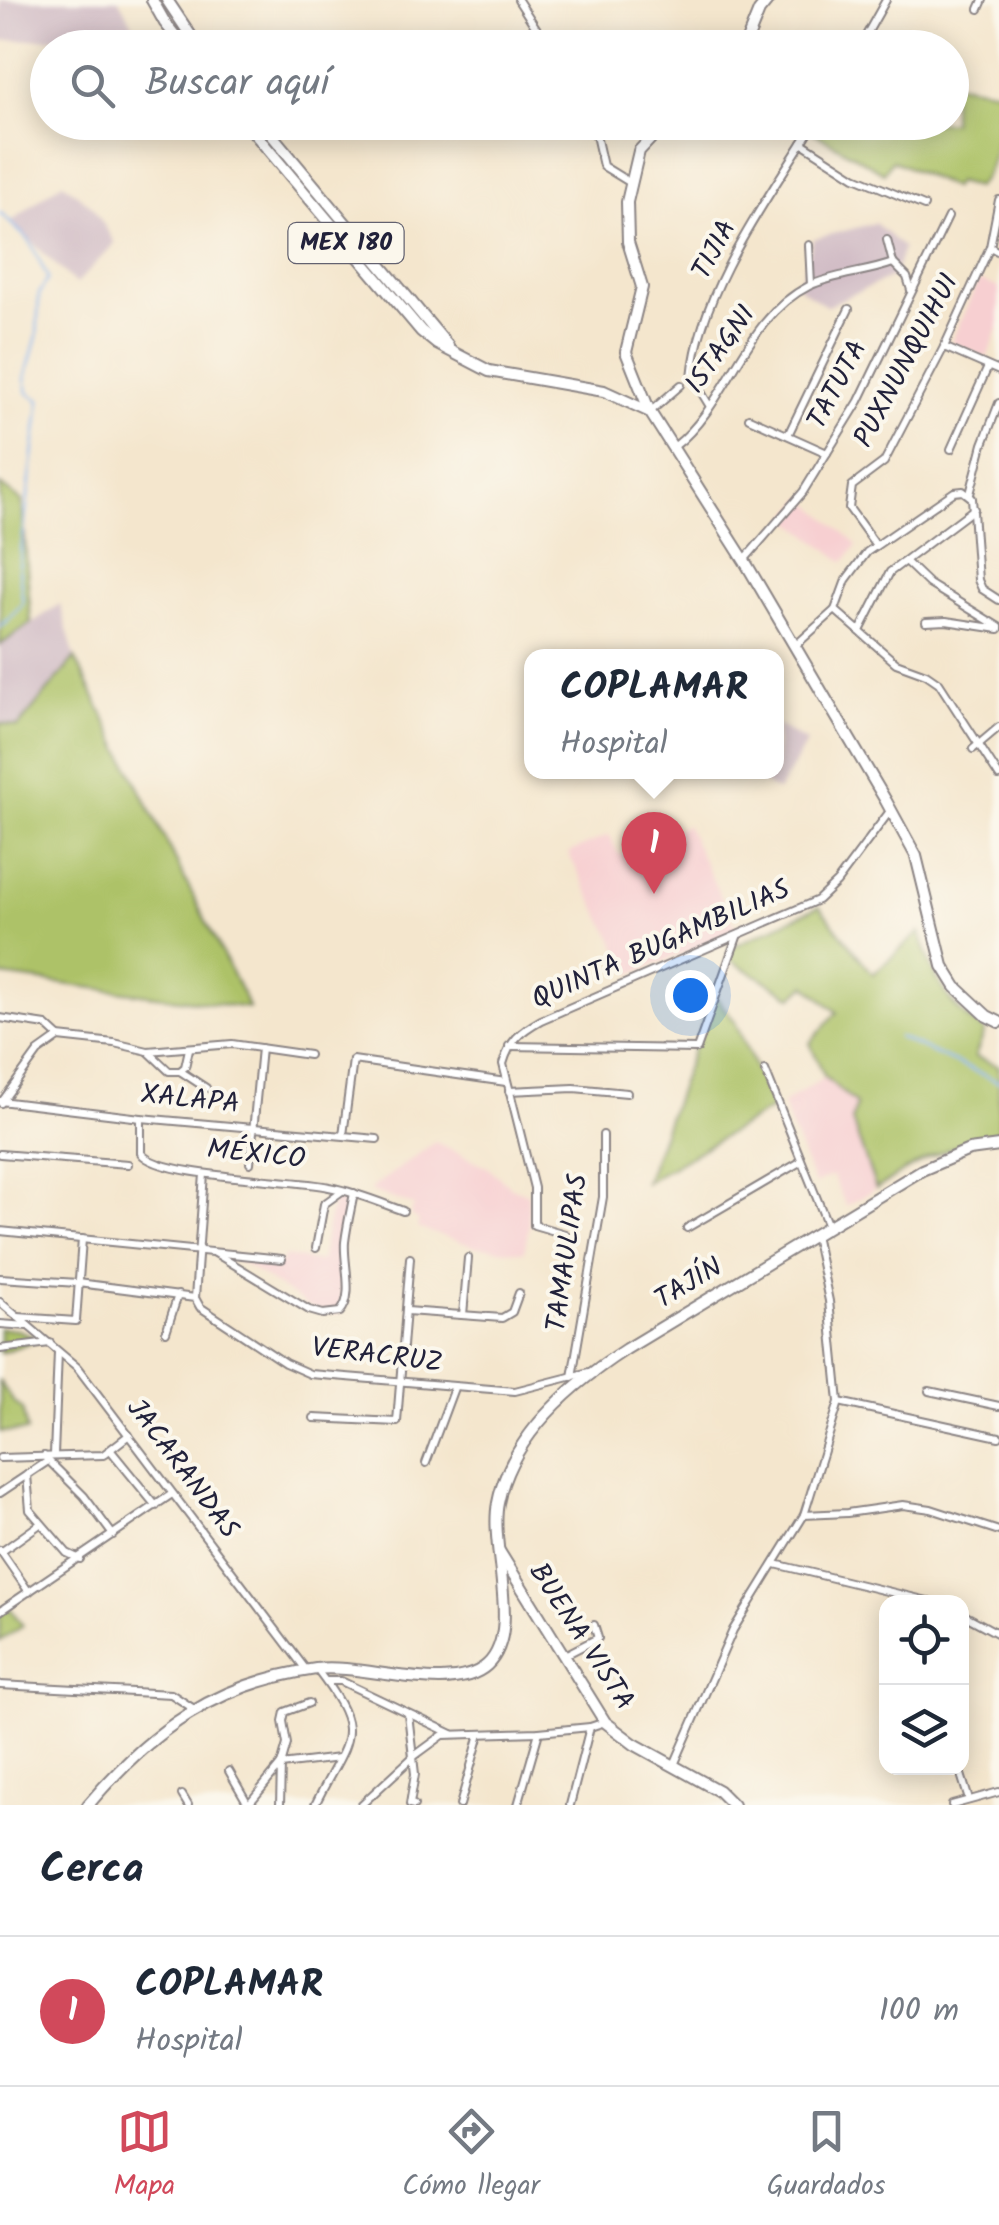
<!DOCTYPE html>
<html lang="es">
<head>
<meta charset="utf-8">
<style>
  body { margin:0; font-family:Kalam,sans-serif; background:#f2f2f3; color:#1f2937 }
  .controls { position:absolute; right:30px; bottom:30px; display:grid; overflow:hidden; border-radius:20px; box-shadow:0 5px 25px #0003 }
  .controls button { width:90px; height:90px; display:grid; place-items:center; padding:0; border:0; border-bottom:2px solid #e0e1e3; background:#fff; color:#1f2937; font:50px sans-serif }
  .you { position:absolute; left:690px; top:995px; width:35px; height:35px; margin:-25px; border:8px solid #fff; border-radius:50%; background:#1a73e8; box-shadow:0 0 0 15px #1a73e833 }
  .badge { display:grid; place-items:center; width:65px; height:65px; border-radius:50%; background:#d1495b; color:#fff; font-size:32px; font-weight:700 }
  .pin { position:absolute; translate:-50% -82px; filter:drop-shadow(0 2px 5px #0008) }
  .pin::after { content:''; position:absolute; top:52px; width:35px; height:30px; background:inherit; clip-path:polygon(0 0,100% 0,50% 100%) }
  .popup { position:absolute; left:524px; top:649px; width:260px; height:130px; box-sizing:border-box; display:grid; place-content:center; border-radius:20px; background:#fff; filter:drop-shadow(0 2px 8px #0005); font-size:32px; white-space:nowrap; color:#747a83 }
  .popup b { font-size:38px; color:#1f2937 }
  .popup::after { content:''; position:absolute; left:50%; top:100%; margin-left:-20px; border:20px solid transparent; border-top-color:#fff }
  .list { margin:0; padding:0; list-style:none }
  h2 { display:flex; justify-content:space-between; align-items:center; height:130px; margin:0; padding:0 40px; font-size:42px }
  h2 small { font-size:32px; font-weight:400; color:#747a83 }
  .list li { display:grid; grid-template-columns:65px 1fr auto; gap:30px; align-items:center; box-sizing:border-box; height:150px; padding:0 40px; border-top:2px solid #e0e1e3 }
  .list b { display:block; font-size:38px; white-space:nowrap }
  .list p { margin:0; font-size:32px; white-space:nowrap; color:#747a83 }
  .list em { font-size:32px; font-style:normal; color:#747a83 }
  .icon { flex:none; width:55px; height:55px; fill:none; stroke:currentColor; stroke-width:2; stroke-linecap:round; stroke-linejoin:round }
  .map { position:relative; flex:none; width:999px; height:1805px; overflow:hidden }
  .search { position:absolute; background:#fff; box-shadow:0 5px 25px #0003; left:30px; right:30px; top:30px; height:110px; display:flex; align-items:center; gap:25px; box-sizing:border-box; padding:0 35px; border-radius:55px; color:#747a83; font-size:38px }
  .sheet { height:280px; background:#fff }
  nav { display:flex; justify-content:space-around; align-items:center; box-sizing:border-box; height:140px; border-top:2px solid #e0e1e3; background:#fff; font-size:28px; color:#747a83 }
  nav a { display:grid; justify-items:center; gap:5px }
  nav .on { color:#d1495b }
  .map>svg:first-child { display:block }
</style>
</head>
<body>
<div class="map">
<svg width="999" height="1805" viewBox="0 0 999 1805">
  <rect width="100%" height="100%" fill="#fbf7ec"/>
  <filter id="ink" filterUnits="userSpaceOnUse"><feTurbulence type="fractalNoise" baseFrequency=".01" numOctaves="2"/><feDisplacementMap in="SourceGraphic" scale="20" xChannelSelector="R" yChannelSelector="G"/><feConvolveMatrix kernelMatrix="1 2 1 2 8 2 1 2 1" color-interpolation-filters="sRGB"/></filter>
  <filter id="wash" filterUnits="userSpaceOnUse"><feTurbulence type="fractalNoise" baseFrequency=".0048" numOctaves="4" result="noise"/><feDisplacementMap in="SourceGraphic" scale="40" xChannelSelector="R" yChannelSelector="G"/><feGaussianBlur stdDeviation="2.25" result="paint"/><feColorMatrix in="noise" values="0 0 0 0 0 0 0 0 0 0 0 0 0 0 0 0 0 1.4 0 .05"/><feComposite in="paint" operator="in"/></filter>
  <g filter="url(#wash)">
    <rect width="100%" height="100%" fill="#f4e6cd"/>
    <!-- built -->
    <g fill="#f7cfd1">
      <polygon points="979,280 999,288 999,326 987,358 951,342"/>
      <polygon points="804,497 857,545 844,562 787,518"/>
      <polygon points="686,825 738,932 631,974 568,853 609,835 619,855"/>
      <polygon points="825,1077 856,1104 852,1121 876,1189 846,1206 832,1176 814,1184 782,1104"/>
      <polygon points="435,1142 486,1166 511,1187 528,1194 529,1226 524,1252 474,1246 417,1228 419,1221 410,1216 414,1206 369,1190"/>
      <polygon points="333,1197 349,1198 343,1222 340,1255 342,1312 337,1315 311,1308 244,1264 222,1256 282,1262 284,1256 320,1262"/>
    </g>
    <!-- industrial -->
    <g fill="#d2bdc6">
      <polygon points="0,0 119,0 146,47 78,37 0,41"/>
      <polygon points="62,182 92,206 115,243 76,284 11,222"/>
      <polygon points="875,223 903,248 894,276 826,306 798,287 813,239"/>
      <polygon points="60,604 75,658 18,727 0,723 0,645"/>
      <polygon points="777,725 807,742 778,791 743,772 776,772"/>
    </g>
    <!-- green -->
    <g fill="#adc267" stroke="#687251" stroke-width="2.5">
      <path d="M952,83L999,91C999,121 999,166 976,187L956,182L953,188L892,160L884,173L813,132L819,123L952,122Z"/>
      <polygon points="0,485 22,501 31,623 0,645"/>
      <polygon points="75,658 249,1008 0,976 0,723 18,727"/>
      <path d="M819,906L873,974L920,932C931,973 947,1008 985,1031L975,1057L999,1066V1136C951,1142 916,1163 876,1189L852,1121L856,1104L825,1077L810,1043L837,1012L806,985L793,997L727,958L732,947Z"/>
      <polygon points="713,994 734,1020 773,1108 645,1182"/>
      <polygon points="0,1328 18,1330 39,1339 0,1353"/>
      <polygon points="0,1382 15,1404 22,1408 27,1431 0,1432"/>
      <polygon points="10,1608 23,1626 0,1641 0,1614"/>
    </g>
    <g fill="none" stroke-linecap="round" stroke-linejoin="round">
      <!-- stream -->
      <g stroke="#83b3ee" stroke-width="2.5">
        <polyline points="0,213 29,240 48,278 39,294 37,336 25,379 28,393 40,400 19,568 23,604 0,627"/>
        <polyline points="898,1037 999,1082"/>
      </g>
    </g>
  </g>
  <g filter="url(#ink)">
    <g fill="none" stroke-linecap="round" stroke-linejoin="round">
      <!-- street casing -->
      <g stroke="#8b8484" stroke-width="10">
        <g id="street">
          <polyline points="518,0 549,48"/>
          <polyline points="979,9 983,0"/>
          <polyline points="859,48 886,0"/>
          <polyline points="593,122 603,166 629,182"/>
          <polyline points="802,143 855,177 924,206"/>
          <polyline points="887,240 893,263"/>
          <polyline points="809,245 811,285"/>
          <polyline points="990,247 999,252"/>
          <polyline points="893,263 907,277 911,290"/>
          <polyline points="944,347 999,371"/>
          <path d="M709,405L692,377C700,289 769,197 815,122"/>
          <polyline points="651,411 681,385"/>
          <polyline points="749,418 827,453"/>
          <polyline points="788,435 849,309"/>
          <path d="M675,446C729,404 744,318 809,286C834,274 866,273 893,263"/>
          <polyline points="951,449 988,367"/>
          <polyline points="970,494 983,444 999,403"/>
          <polyline points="875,544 849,508 852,486 884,462 944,347 990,247 999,200"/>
          <polyline points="745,559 803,492 859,401 948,217"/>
          <polyline points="905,561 929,584 999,627"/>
          <polyline points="835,610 896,663 926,674 939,683 999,776"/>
          <polyline points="926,622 946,621 999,629"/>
          <polyline points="860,631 890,572 974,509"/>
          <polyline points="796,645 835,610 846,580 867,552 954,492 963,491 972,498 978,580 982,589 999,600"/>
          <polyline points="973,749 999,727"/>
          <polyline points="0,1018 46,1025 59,1037 114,1043 148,1051 232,1044 309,1055"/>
          <polyline points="509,1046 697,1049 737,937"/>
          <polyline points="149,1052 169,1071 180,1071 206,1088"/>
          <polyline points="765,1070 828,1226"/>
          <polyline points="180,1071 185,1067 189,1049"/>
          <polyline points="509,1091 574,1088 627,1093"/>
          <polyline points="0,1101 141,1118 377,1139"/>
          <polyline points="1,1103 38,1052 59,1037"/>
          <path d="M141,1118V1153C158,1178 293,1179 329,1187C355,1192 379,1202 403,1211"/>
          <polyline points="343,1135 353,1060 506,1082"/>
          <polyline points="0,1154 128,1164"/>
          <polyline points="250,1163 261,1048"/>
          <polyline points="687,1228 800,1162"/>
          <polyline points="0,1231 282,1259"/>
          <path d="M565,1234L534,1225V1188L503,1064C510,1040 520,1032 541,1020L818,900L837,882L890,811"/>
          <polyline points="316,1248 324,1204 342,1191"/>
          <path d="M215,1253L309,1310L323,1314L340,1312C355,1296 343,1263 345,1242C347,1225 351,1209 354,1193"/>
          <polyline points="0,1278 78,1283 195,1298 200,1307 285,1363 310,1374 515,1391 589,1372"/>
          <polyline points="195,1298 204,1174"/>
          <polyline points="0,1302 77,1367 307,1671"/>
          <polyline points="407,1311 502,1318 512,1312 519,1293"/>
          <polyline points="463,1315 468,1258"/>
          <polyline points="18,1317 76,1321 82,1239"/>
          <polyline points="0,1324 28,1326"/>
          <polyline points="166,1332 178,1295"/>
          <polyline points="0,1349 50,1343"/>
          <polyline points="572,1377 603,1197 603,1135"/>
          <polyline points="929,1391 999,1406"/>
          <polyline points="839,1402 999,1437"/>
          <polyline points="314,1418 397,1422 410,1258"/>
          <polyline points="112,1452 156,1506"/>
          <polyline points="54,1455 58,1352"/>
          <polyline points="44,1456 84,1496 113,1535"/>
          <polyline points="0,1458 103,1455 129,1435"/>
          <polyline points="426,1463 454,1388"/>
          <polyline points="27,1475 30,1510 67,1553 80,1559"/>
          <polyline points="0,1493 48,1461"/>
          <polyline points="804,1515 847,1513 903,1505 931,1509 999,1531"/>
          <polyline points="0,1550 29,1592"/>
          <polyline points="1,1552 40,1524"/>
          <polyline points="775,1564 932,1602"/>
          <polyline points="0,1611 172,1494"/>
          <polyline points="962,1614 999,1634"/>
          <polyline points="565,1655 598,1638 594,1625"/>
          <polyline points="326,1681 341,1681 452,1734"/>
          <polyline points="0,1685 171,1694 194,1709"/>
          <polyline points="408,1714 415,1774 410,1804 414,1805"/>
          <polyline points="281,1765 339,1758"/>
          <polyline points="674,1765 733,1630 804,1515 839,1402 829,1301 815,1235"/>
          <polyline points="959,1768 969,1800"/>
          <polyline points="229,1771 248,1804"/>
          <polyline points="182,1795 188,1805"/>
          <polyline points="248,1805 280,1766"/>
          <polyline points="280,1805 281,1765 287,1744 283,1721 285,1712 309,1703"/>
          <path d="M315,1805C348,1737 368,1737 317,1670"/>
          <polyline points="361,1805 413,1757 443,1735 539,1732 590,1727 605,1722"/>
          <polyline points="460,1805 480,1734"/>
          <polyline points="518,1805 539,1732"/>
          <polyline points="570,1805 590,1727"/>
          <polyline points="952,1805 999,1792"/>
        </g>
      </g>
      <!-- secondary casing -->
      <g stroke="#8b8484" stroke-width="14">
        <g id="secondary">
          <polyline points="744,48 759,11 768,0"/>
          <polyline points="650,412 626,352 642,287 628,242 627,202 639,151 666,122"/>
          <polyline points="499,1551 605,1722 634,1744 719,1791 733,1805"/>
          <path d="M88,1805C151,1730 217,1683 316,1669C363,1663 452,1697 487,1665C523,1632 489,1547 498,1503C511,1436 572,1384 626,1349L922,1170L969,1150L999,1146"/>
        </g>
      </g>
      <!-- primary casing -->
      <g stroke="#8b8484" stroke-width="14">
        <g id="primary">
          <polyline points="152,0 165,23 185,48"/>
          <polyline points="167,0 199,48"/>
          <polyline points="245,122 421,331 437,344 489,371 604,391 650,412 744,560 886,801 916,856 943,966 956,987 987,1016 999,1022"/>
          <polyline points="261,122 448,346"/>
        </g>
      </g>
      <!-- street -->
      <use href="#street" stroke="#fff" stroke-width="6"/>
      <!-- secondary -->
      <use href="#secondary" stroke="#fff" stroke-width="10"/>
      <!-- primary -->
      <use href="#primary" stroke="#fff" stroke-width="10"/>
    </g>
  </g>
  <g text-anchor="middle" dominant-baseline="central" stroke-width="8" stroke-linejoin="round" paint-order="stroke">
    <!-- shield labels -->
    <rect fill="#fbf7ec" stroke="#636270" stroke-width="2.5" x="288.5" y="223" width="115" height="40" rx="8"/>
    <g font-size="25" font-weight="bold" fill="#22223b">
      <text x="346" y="243">MEX 180</text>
    </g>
    <!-- street labels -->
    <g font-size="28" fill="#22223b" stroke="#fbf7ec">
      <text transform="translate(715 250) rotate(-62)">TIJIA</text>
      <text transform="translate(721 350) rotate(-55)">ISTAGNI</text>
      <text transform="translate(907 361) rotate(-62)">PUXNUNQUIHUI</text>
      <text transform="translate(838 385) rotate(-62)">TATUTA</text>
      <text transform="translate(661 945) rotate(-24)">QUINTA BUGAMBILIAS</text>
      <text transform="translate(190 1100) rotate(6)">XALAPA</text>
      <text transform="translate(256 1155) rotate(6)">MÉXICO</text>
      <text transform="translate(568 1253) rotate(-82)">TAMAULIPAS</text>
      <text transform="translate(689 1284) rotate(-31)">TAJÍN</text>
      <text transform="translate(377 1356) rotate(7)">VERACRUZ</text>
      <text transform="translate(182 1469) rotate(53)">JACARANDAS</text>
      <text transform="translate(581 1637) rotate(57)">BUENA VISTA</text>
    </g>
  </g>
</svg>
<div class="controls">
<button><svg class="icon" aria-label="locate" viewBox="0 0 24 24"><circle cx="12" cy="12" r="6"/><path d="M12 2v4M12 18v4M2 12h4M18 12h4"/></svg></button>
<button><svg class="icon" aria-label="layers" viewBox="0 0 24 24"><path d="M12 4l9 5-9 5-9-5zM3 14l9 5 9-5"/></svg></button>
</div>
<div class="you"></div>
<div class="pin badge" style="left:654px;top:894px">1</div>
<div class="popup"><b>COPLAMAR</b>Hospital</div>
<div class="search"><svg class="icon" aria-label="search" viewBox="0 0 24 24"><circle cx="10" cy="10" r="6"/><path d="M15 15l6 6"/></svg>Buscar aquí</div>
</div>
<section class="sheet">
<h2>Cerca<small></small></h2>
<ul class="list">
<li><span class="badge">1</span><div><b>COPLAMAR</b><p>Hospital</p></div><em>100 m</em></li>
</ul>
</section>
<nav>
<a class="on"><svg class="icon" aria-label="map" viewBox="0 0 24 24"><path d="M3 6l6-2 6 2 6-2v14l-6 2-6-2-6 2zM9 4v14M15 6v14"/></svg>Mapa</a>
<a><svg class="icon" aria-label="directions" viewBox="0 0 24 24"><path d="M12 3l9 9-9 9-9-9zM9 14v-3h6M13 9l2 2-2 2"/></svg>Cómo llegar</a>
<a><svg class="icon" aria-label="saved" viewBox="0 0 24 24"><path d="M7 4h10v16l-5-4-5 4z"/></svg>Guardados</a>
</nav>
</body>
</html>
